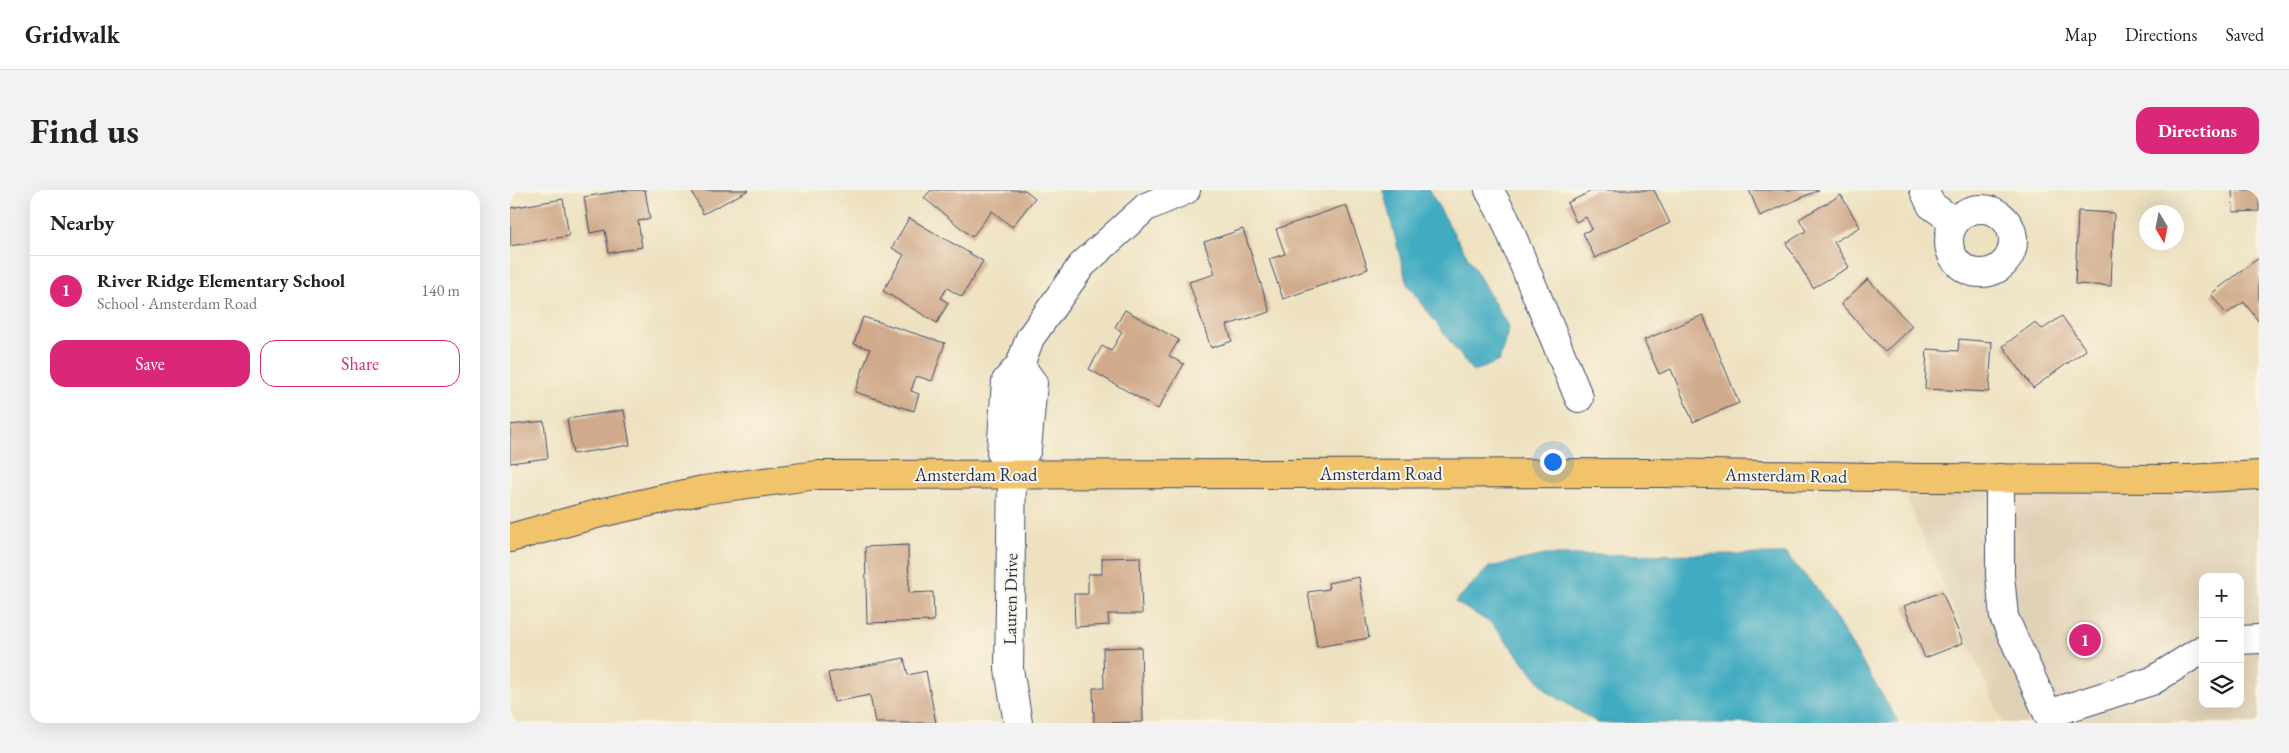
<!DOCTYPE html>
<html lang="en">
<head>
<meta charset="utf-8">
<style>
  body { margin:0; font-family:"EB Garamond",serif; background:#f2f2f2; color:#202124 }
  .controls { position:absolute; right:15px; bottom:15px; display:grid; overflow:hidden; border-radius:10px; box-shadow:0 5px 20px #0002 }
  .controls button { width:45px; height:45px; display:grid; place-items:center; padding:0; border:0; border-bottom:1px solid #e0e0e0; background:#fff; color:#202124; font:25px sans-serif }
  .compass { position:absolute; left:1629px; top:15px; width:45px; height:45px; border-radius:50%; background:#fff; box-shadow:0 5px 20px #0002; rotate:170deg }
  .you { position:absolute; left:1042px; top:271px; width:18px; height:18px; margin:-12px; border:4px solid #fff; border-radius:50%; background:#1a73e8; box-shadow:0 0 0 8px #1a73e833 }
  .badge { display:grid; place-items:center; width:32px; height:32px; border-radius:50%; background:#db2777; color:#fff; font-size:16px; font-weight:700 }
  .pin { position:absolute; translate:-50% -50%; border:2px solid #fff; box-shadow:0 1px 5px #0006 }
  .list { margin:0; padding:0; list-style:none }
  h2 { display:flex; justify-content:space-between; align-items:center; height:65px; margin:0; padding:0 20px; font-size:21px }
  h2 small { font-size:16px; font-weight:400; color:#757577 }
  .list li { display:grid; grid-template-columns:32px 1fr auto; gap:15px; align-items:center; box-sizing:border-box; height:70px; padding:0 20px; border-top:1px solid #e0e0e0 }
  .list b { display:block; font-size:19px; white-space:nowrap }
  .list p { margin:0; font-size:16px; white-space:nowrap; color:#757577 }
  .list em { font-size:16px; font-style:normal; color:#757577 }
  .actions { display:flex; gap:10px; padding:15px 20px }
  .actions a { flex:1; padding:11px 0; border:1px solid #db2777; border-radius:15px; text-align:center; font-size:18px; color:#db2777 }
  .actions .main { background:#db2777; color:#fff }
  .icon { flex:none; width:28px; height:28px; fill:none; stroke:currentColor; stroke-width:2; stroke-linecap:round; stroke-linejoin:round }
  .map { position:relative; flex:none; width:1749px; height:533px; overflow:hidden; border-radius:15px }
  header { display:flex; align-items:center; gap:30px; box-sizing:border-box; height:70px; padding:0 25px; background:#fff; border-bottom:1px solid #e0e0e0 }
  header strong { font-size:24px }
  nav { display:flex; gap:28px; margin-inline-start:auto; font-size:18px }
  .intro { display:flex; align-items:center; justify-content:space-between; box-sizing:border-box; height:120px; padding:0 30px }
  h1 { margin:0; font-size:35px }
  .button { padding:12px 22px; border-radius:15px; background:#db2777; color:#fff; font-size:18px; font-weight:700 }
  main { display:flex; gap:30px; padding:0 30px }
  aside { flex:1; background:#fff; border-radius:15px; box-shadow:0 5px 20px #0002 }
  .map>svg:first-child { display:block }
</style>
</head>
<body>
<header>
<strong>Gridwalk</strong>
<nav><a>Map</a><a>Directions</a><a>Saved</a></nav>
</header>
<div class="intro"><h1>Find us</h1><a class="button">Directions</a></div>
<main>
<aside>
<h2>Nearby<small></small></h2>
<ul class="list">
<li><span class="badge">1</span><div><b>River Ridge Elementary School</b><p>School · Amsterdam Road</p></div><em>140 m</em></li>
</ul>
<div class="actions"><a class="main">Save</a><a>Share</a></div>
</aside>
<div class="map">
<svg width="1749" height="533" viewBox="0 0 1749 533">
  <rect width="100%" height="100%" fill="#fcf5e5"/>
  <filter id="ink" filterUnits="userSpaceOnUse"><feTurbulence type="fractalNoise" baseFrequency=".02" numOctaves="2"/><feDisplacementMap in="SourceGraphic" scale="10" xChannelSelector="R" yChannelSelector="G"/><feConvolveMatrix kernelMatrix="1 2 1 2 8 2 1 2 1" color-interpolation-filters="sRGB"/></filter>
  <filter id="wash" filterUnits="userSpaceOnUse"><feTurbulence type="fractalNoise" baseFrequency=".0096" numOctaves="4" result="noise"/><feDisplacementMap in="SourceGraphic" scale="20" xChannelSelector="R" yChannelSelector="G"/><feGaussianBlur stdDeviation="1.12" result="paint"/><feColorMatrix in="noise" values="0 0 0 0 0 0 0 0 0 0 0 0 0 0 0 0 0 1.4 0 .05"/><feComposite in="paint" operator="in"/></filter>
  <g filter="url(#wash)">
    <rect width="100%" height="100%" fill="#ede1c0"/>
    <!-- built -->
    <path fill="#e0d2b6" fill-rule="evenodd" d="M1749,285V533H1493L1387,287ZM1693,387H1730V514H1693Z"/>
    <!-- water -->
    <g fill="#41abc1" stroke="#2e6d90">
      <polygon points="873,0 919,0 999,138 989,171 963,182 897,94"/>
      <polygon points="1276,364 1309,401 1389,533 1088,533 1038,502 981,433 945,412 979,377 1035,365"/>
    </g>
    <g id="blocks">
      <!-- building -->
      <g fill="#d0aa8b">
        <polygon points="117,0 135,0 140,29 128,31 132,57 99,63 95,40 80,43 74,7"/>
        <polygon points="181,0 239,0 193,24"/>
        <polygon points="421,0 515,0 525,8 502,37 482,21 462,47 414,8"/>
        <polygon points="1084,0 1144,0 1160,33 1085,68 1073,43 1082,39 1076,27 1066,32 1057,13"/>
        <polygon points="1239,0 1309,0 1250,26"/>
        <polygon points="1722,0 1749,0 1749,21 1723,22"/>
        <polygon points="1331,5 1350,37 1324,52 1339,77 1303,98 1276,53 1296,41 1289,29"/>
        <polygon points="53,9 59,46 0,56 0,18"/>
        <polygon points="836,15 858,79 773,109 759,69 775,64 766,39"/>
        <polygon points="1568,21 1604,23 1601,96 1565,94"/>
        <polygon points="399,28 473,71 452,107 437,98 431,108 438,113 427,133 373,101 394,65 382,58"/>
        <polygon points="733,39 760,122 717,135 722,151 701,158 679,92 705,84 694,52"/>
        <polygon points="1749,68 1749,132 1734,112 1716,124 1701,104"/>
        <polygon points="1358,89 1402,136 1375,162 1331,114"/>
        <polygon points="615,120 669,150 659,166 674,174 648,219 579,179 592,156 601,161 612,142 605,137"/>
        <polygon points="1193,125 1229,213 1183,232 1161,179 1149,184 1134,150"/>
        <polygon points="1552,126 1576,160 1523,198 1493,156 1524,133 1533,139"/>
        <polygon points="353,127 435,153 422,191 406,186 401,201 409,204 404,221 345,202 360,159 344,154"/>
        <polygon points="1449,149 1482,152 1479,202 1415,199 1417,159 1448,161"/>
        <polygon points="114,220 120,255 63,264 57,229"/>
        <polygon points="34,231 38,268 0,273 0,235"/>
        <polygon points="398,355 399,403 423,402 424,431 357,433 355,357"/>
        <polygon points="630,367 632,424 598,424 599,435 565,437 564,404 578,404 578,384 592,384 592,368"/>
        <polygon points="849,387 859,448 807,457 798,402 819,399 818,393"/>
        <polygon points="1432,402 1453,453 1415,468 1394,416"/>
        <polygon points="631,457 633,532 584,533 583,498 594,498 593,458"/>
        <polygon points="394,468 398,485 416,481 426,533 365,533 360,505 324,512 318,483"/>
      </g>
    </g>
  </g>
  <g filter="url(#ink)">
    <use href="#blocks" fill-opacity="0" stroke="#3a4a6d" stroke-width="1"/>
    <g fill="none" stroke-linecap="round" stroke-linejoin="round">
      <!-- minor casing -->
      <g stroke="#3a4a6d" stroke-width="30">
        <g id="minor">
          <polyline points="979,0 995,29 1069,208"/>
          <polyline points="1414,0 1421,15 1445,32"/>
          <circle cx="1471" cy="51" r="32"/>
          <polyline points="502,284 517,259 523,193 510,175"/>
          <polyline points="1490,288 1490,385 1494,427 1542,533"/>
          <polyline points="1730,450 1749,449"/>
          <polyline points="1538,524 1642,491 1693,459"/>
          <polyline points="508,533 499,479 502,284 491,263 496,191 510,175 520,148 572,75 636,17 676,0"/>
        </g>
      </g>
      <!-- major casing -->
      <g stroke="#3a4a6d" stroke-width="30">
        <polyline id="major" points="0,348 90,323 193,300 307,285 1150,283 1414,288 1677,289 1749,285"/>
      </g>
      <!-- minor -->
      <use href="#minor" stroke="#fff" stroke-width="28"/>
      <!-- major -->
      <use href="#major" stroke="#f1c36a" stroke-width="28"/>
    </g>
  </g>
  <g text-anchor="middle" dominant-baseline="central" stroke-width="4" stroke-linejoin="round" paint-order="stroke">
    <!-- street labels -->
    <g font-size="18" fill="#1b2f5e" stroke="#fcf5e5">
      <text x="871" y="283">Amsterdam Road</text>
      <text x="466" y="284">Amsterdam Road</text>
      <text transform="translate(1276 285) rotate(1)">Amsterdam Road</text>
      <text transform="translate(500 409) rotate(-89)">Lauren Drive</text>
    </g>
  </g>
</svg>
<div class="controls">
<button>+</button>
<button>−</button>
<button><svg class="icon" aria-label="layers" viewBox="0 0 24 24"><path d="M12 4l9 5-9 5-9-5zM3 14l9 5 9-5"/></svg></button>
</div>
<svg class="compass" viewBox="-18 -18 36 36"><path d="M0-13l5 13h-10z" fill="#e53935"/><path d="M0 13l5-13h-10z" fill="#757577"/></svg>
<div class="you"></div>
<div class="pin badge" style="left:1575px;top:450px">1</div>
</div>
</main>
</body>
</html>
